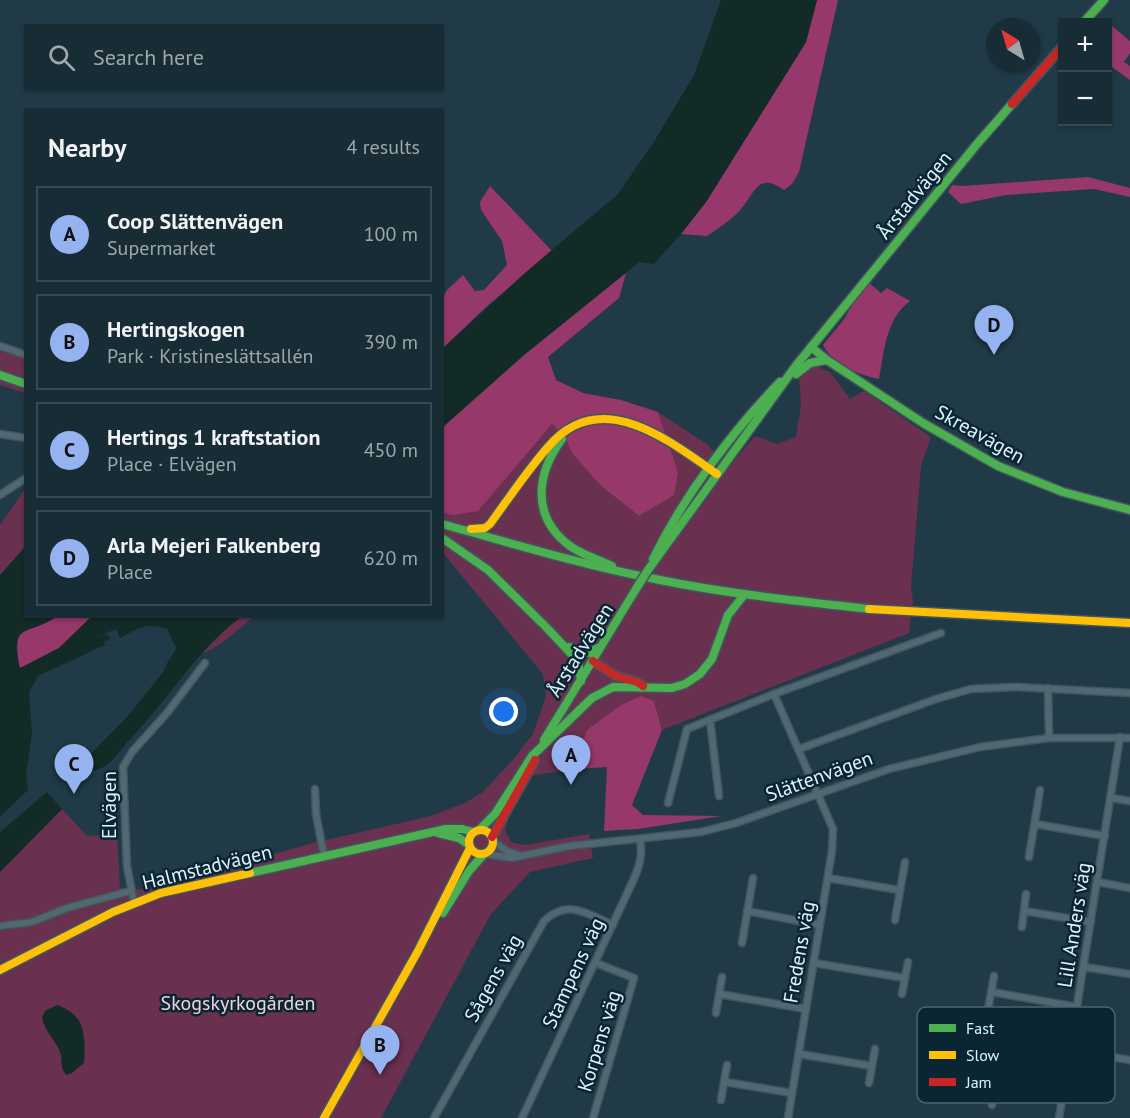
<!DOCTYPE html>
<html lang="en">
<head>
<meta charset="utf-8">
<style>
  body { margin:0; font-family:"PT Sans",sans-serif; background:#21343d; color:#f1f3f6 }
  .controls { position:absolute; right:18px; top:18px; display:grid; overflow:hidden; border-radius:0px; box-shadow:0 2px 4px #0004 }
  .controls button { width:54px; height:54px; display:grid; place-items:center; padding:0; border:0; border-bottom:2px solid #364850; background:#182c35; color:#f1f3f6; font:30px sans-serif }
  .compass { position:absolute; left:986px; top:18px; width:54px; height:54px; border-radius:50%; background:#182c35; box-shadow:0 2px 4px #0004; rotate:323deg }
  .you { position:absolute; left:504px; top:712px; width:21px; height:21px; margin:-15px; border:4px solid #fff; border-radius:50%; background:#1a73e8; box-shadow:0 0 0 9px #1a73e833 }
  .badge { display:grid; place-items:center; width:39px; height:39px; border-radius:50%; background:#95b2f1; color:#111; font-size:20px; font-weight:700 }
  .pin { position:absolute; translate:-50% -50px; filter:drop-shadow(0 2px 3px #0008) }
  .pin::after { content:''; position:absolute; top:32px; width:21px; height:18px; background:inherit; clip-path:polygon(0 0,100% 0,50% 100%) }
  .list { margin:0; padding:0; list-style:none }
  h2 { display:flex; justify-content:space-between; align-items:center; height:78px; margin:0; padding:0 24px; font-size:26px }
  h2 small { font-size:20px; font-weight:400; color:#9fa7ad }
  .list li { display:grid; grid-template-columns:39px 1fr auto; gap:18px; align-items:center; box-sizing:border-box; height:96px; margin:0 12px 12px; padding:0 12px; border:2px solid #364850; border-radius:0px }
  .list b { display:block; font-size:22px; white-space:nowrap }
  .list p { margin:0; font-size:20px; white-space:nowrap; color:#9fa7ad }
  .list em { font-size:20px; font-style:normal; color:#9fa7ad }
  .icon { flex:none; width:33px; height:33px; fill:none; stroke:currentColor; stroke-width:2; stroke-linecap:round; stroke-linejoin:round }
  .map { position:relative; flex:none; width:1130px; height:1118px; overflow:hidden }
  .search { position:absolute; background:#182c35; box-shadow:0 2px 4px #0004; left:24px; top:24px; width:420px; height:66px; display:flex; align-items:center; gap:15px; box-sizing:border-box; padding:0 21px; border-radius:0px; color:#9fa7ad; font-size:22px }
  .panel { position:absolute; background:#182c35; box-shadow:0 2px 4px #0004; left:24px; top:108px; width:420px; height:510px; border-radius:0px }
  .map>svg:first-child { display:block }
</style>
</head>
<body>
<div class="map">
<svg width="1130" height="1118" viewBox="0 0 1130 1118">
  <rect width="100%" height="100%" fill="#203b47"/>
  <!-- green -->
  <g fill="#6a304f">
    <polygon points="0,346 25,356 25,393 0,385"/>
    <polygon points="813,365 830,372 850,399 864,391 931,437 921,466 911,586 913,601 909,633 662,730 654,701 588,730 574,769 529,776 508,818 505,830 511,842 525,845 589,834 593,858 530,872 491,914 381,1118 0,1118 0,872 62,809 87,836 117,834 120,888 145,890 313,843 431,816 467,802 483,792 511,762 533,734 546,696 543,674 443,553 443,513 453,515 535,443 552,424 565,438 572,453 600,485 639,516 673,495 678,472 658,412 708,445 727,469 755,436 777,444 796,437 801,405 799,377"/>
    <polygon points="25,489 25,547 0,575 0,525"/>
    <path d="M241,617H254C236,631 219,648 197,656L224,629Z"/>
  </g>
  <!-- forest -->
  <g fill="#97386b">
    <path d="M817,0H838L799,172L792,184L784,190C758,171 755,193 741,209C732,220 718,228 707,236L681,234L706,202L806,42Z"/>
    <polygon points="1101,17 1130,41 1130,53 1124,62 1130,66 1130,80 1108,64 1108,22 1096,22"/>
    <polygon points="1088,177 1130,188 1130,197 1094,189 1006,195 961,204 948,192 952,185 962,186"/>
    <polygon points="490,186 552,251 486,307 443,348 442,301 446,291 463,275 475,291 484,290 507,265 502,241 481,210 480,202"/>
    <polygon points="626,273 619,298 548,357 556,380 583,393 621,400 658,412 678,472 674,495 639,516 600,485 572,453 565,438 552,424 478,511 453,515 443,513 442,427 524,355"/>
    <path d="M868,282L881,293L887,288L910,301C886,318 884,352 879,379C859,375 832,364 823,345L845,318L855,298Z"/>
    <path d="M56,617H91L59,648L20,669C11,620 26,637 56,617Z"/>
    <polygon points="641,696 654,701 662,730 632,805 643,815 721,816 638,829 604,831 607,767 574,769 587,730 621,705"/>
  </g>
  <!-- water -->
  <g fill="#132b26">
    <polygon points="721,0 817,0 806,42 706,202 681,234 654,264 639,262 524,355 443,427 443,348 526,272 618,194 655,140 694,75"/>
    <path d="M25,547L26,616L56,617C27,636 9,622 20,668L59,648L91,617H241C197,650 170,697 132,737C124,746 116,758 107,765C98,771 81,772 71,774L127,717L164,671C166,661 173,657 176,648L167,629C146,622 139,628 120,638L116,629L95,638L108,634L110,639L104,642L105,645L38,676L29,692L32,734L26,774L28,790L0,817V575Z"/>
    <polygon points="47,792 62,809 0,872 0,832"/>
    <path d="M58,1005C64,1008 71,1011 75,1016C86,1025 85,1050 84,1063L72,1073L66,1075C59,1064 63,1061 60,1052C55,1039 44,1031 42,1017L46,1010Z"/>
  </g>
  <g fill="none" stroke-linecap="round" stroke-linejoin="round">
    <!-- street casing -->
    <g stroke="#42555d" stroke-width="9">
      <g id="street">
        <polyline points="0,346 26,355"/>
        <polyline points="0,434 26,438"/>
        <polyline points="0,495 26,478"/>
        <polyline points="1048,688 1049,738"/>
        <polyline points="774,694 833,829 832,851 788,1118"/>
        <polyline points="710,720 719,796"/>
        <polyline points="799,749 936,699 971,689 1016,687 1130,693"/>
        <polyline points="315,789 316,814 324,856"/>
        <polyline points="1111,798 1130,801"/>
        <polyline points="668,803 687,729 774,694 941,633"/>
        <polyline points="1035,824 1105,836"/>
        <polyline points="493,841 507,851 519,855"/>
        <polyline points="485,854 512,858 569,846 701,832 736,823 889,769 980,747 1049,738 1130,738"/>
        <polyline points="1029,857 1040,790"/>
        <polyline points="828,878 899,890"/>
        <polyline points="1098,882 1130,888"/>
        <polyline points="134,903 127,866 123,767 132,752 167,713 205,663"/>
        <polyline points="747,911 820,925"/>
        <polyline points="1024,911 1091,922"/>
        <polyline points="895,920 905,862"/>
        <polyline points="0,926 32,922 67,908 130,891"/>
        <polyline points="1022,927 1026,894"/>
        <polyline points="742,943 753,878"/>
        <polyline points="814,963 905,978"/>
        <polyline points="1084,967 1130,974"/>
        <polyline points="992,992 1077,1007"/>
        <polyline points="719,994 806,1009"/>
        <polyline points="902,994 908,962"/>
        <polyline points="988,1010 994,976"/>
        <polyline points="716,1013 722,977"/>
        <polyline points="1070,1050 1130,1060"/>
        <polyline points="799,1054 872,1066"/>
        <polyline points="725,1082 792,1093"/>
        <polyline points="869,1083 875,1049"/>
        <polyline points="995,1088 1062,1098"/>
        <polyline points="721,1100 727,1065"/>
        <polyline points="992,1105 997,1073"/>
        <path d="M434,1118L544,921C568,898 588,914 613,925"/>
        <path d="M522,1118L632,883C639,868 643,856 640,839"/>
        <polyline points="593,1118 634,978 596,963"/>
        <polyline points="1059,1118 1120,737"/>
      </g>
    </g>
    <!-- fast casing -->
    <g stroke="#42555d" stroke-width="11">
      <g id="fast">
        <polyline points="1084,22 1104,0"/>
        <polyline points="811,347 827,360 923,423 998,466 1063,492 1130,510"/>
        <polyline points="796,374 810,363 826,360"/>
        <polyline points="0,375 26,384"/>
        <path d="M562,439C536,474 531,517 570,546C582,555 598,559 612,566"/>
        <path d="M442,524C514,544 586,566 660,580C729,594 799,601 869,609"/>
        <polyline points="442,538 488,570 546,627 578,661 581,681"/>
        <path d="M653,559C684,496 731,433 780,382"/>
        <polyline points="648,570 795,367 977,144 1012,104"/>
        <polyline points="569,647 588,653 598,648"/>
        <polyline points="544,740 636,589"/>
        <polyline points="479,830 495,814 532,756 592,698 613,687 672,688 685,684 700,674 712,659 728,615 744,595"/>
        <polyline points="438,833 459,838 469,845"/>
        <polyline points="250,873 446,829 462,829 473,832"/>
        <polyline points="443,913 469,871 484,854"/>
      </g>
    </g>
    <!-- slow casing -->
    <g stroke="#42555d" stroke-width="11">
      <g id="slow">
        <path d="M471,529L485,528L490,524C509,498 527,471 548,447C600,385 668,440 717,474"/>
        <polyline points="869,609 1130,623"/>
        <circle cx="481" cy="842" r="12"/>
        <polyline points="0,970 113,912 161,893 250,873"/>
        <polyline points="324,1118 418,951 470,848"/>
      </g>
    </g>
    <!-- jam casing -->
    <g stroke="#42555d" stroke-width="11">
      <g id="jam">
        <polyline points="1012,104 1062,47"/>
        <polyline points="593,661 616,676 637,682 643,686"/>
        <polyline points="492,837 535,760"/>
      </g>
    </g>
    <!-- street -->
    <use href="#street" stroke="#516872" stroke-width="6"/>
    <!-- fast -->
    <use href="#fast" stroke="#4caf50" stroke-width="8"/>
    <!-- slow -->
    <use href="#slow" stroke="#ffc107" stroke-width="8"/>
    <!-- jam -->
    <use href="#jam" stroke="#c62828" stroke-width="8"/>
    <!-- fast-bridge casing -->
    <g stroke="#42555d" stroke-width="11" stroke-linecap="butt">
      <polyline id="fast-bridge" points="636,589 648,570"/>
    </g>
    <!-- fast-bridge -->
    <use href="#fast-bridge" stroke="#4caf50" stroke-width="8"/>
  </g>
  <g text-anchor="middle" dominant-baseline="central" stroke-width="5" stroke-linejoin="round" paint-order="stroke">
    <!-- street labels -->
    <g font-size="20" fill="#e0f3fd" stroke="#0b2633">
      <text transform="translate(914 195) rotate(-51)">Årstadvägen</text>
      <text transform="translate(980 434) rotate(29)">Skreavägen</text>
      <text transform="translate(580 650) rotate(-58)">Årstadvägen</text>
      <text transform="translate(819 776) rotate(-20)">Slättenvägen</text>
      <text transform="translate(109 805) rotate(-90)">Elvägen</text>
      <text transform="translate(207 867) rotate(-14)">Halmstadvägen</text>
      <text transform="translate(1074 925) rotate(-81)">Lill Anders väg</text>
      <text transform="translate(799 952) rotate(-80)">Fredens väg</text>
      <text transform="translate(573 973) rotate(-65)">Stampens väg</text>
      <text transform="translate(493 978) rotate(-61)">Sågens väg</text>
      <text transform="translate(599 1041) rotate(-73)">Korpens väg</text>
    </g>
    <!-- park labels -->
    <g font-size="20" fill="#f2d2de" stroke="#0b2633">
      <text x="238" y="1003">Skogskyrkogården</text>
    </g>
  </g>
  <!-- legend -->
  <rect x="917" y="1007" width="198" height="96" rx="9" fill="#0b2633" stroke="#4b6470" stroke-width="1.5"/>
  <rect x="929" y="1024" width="27" height="8" fill="#4caf50"/>
  <rect x="929" y="1051" width="27" height="8" fill="#ffc107"/>
  <rect x="929" y="1078" width="27" height="8" fill="#c62828"/>
  <g font-size="16" fill="#e0f3fd">
    <text x="966" y="1034">Fast</text>
    <text x="966" y="1061">Slow</text>
    <text x="966" y="1088">Jam</text>
  </g>
</svg>
<div class="controls">
<button>+</button>
<button>−</button>
</div>
<svg class="compass" viewBox="-18 -18 36 36"><path d="M0-13l5 13h-10z" fill="#e53935"/><path d="M0 13l5-13h-10z" fill="#9fa7ad"/></svg>
<div class="you"></div>
<div class="pin badge" style="left:571px;top:785px">A</div>
<div class="pin badge" style="left:380px;top:1075px">B</div>
<div class="pin badge" style="left:74px;top:794px">C</div>
<div class="pin badge" style="left:994px;top:355px">D</div>
<div class="search"><svg class="icon" aria-label="search" viewBox="0 0 24 24"><circle cx="10" cy="10" r="6"/><path d="M15 15l6 6"/></svg>Search here</div>
<section class="panel">
<h2>Nearby<small>4 results</small></h2>
<ul class="list">
<li><span class="badge">A</span><div><b>Coop Slättenvägen</b><p>Supermarket</p></div><em>100 m</em></li>
<li><span class="badge">B</span><div><b>Hertingskogen</b><p>Park · Kristineslättsallén</p></div><em>390 m</em></li>
<li><span class="badge">C</span><div><b>Hertings 1 kraftstation</b><p>Place · Elvägen</p></div><em>450 m</em></li>
<li><span class="badge">D</span><div><b>Arla Mejeri Falkenberg</b><p>Place</p></div><em>620 m</em></li>
</ul>
</section>
</div>
</body>
</html>
